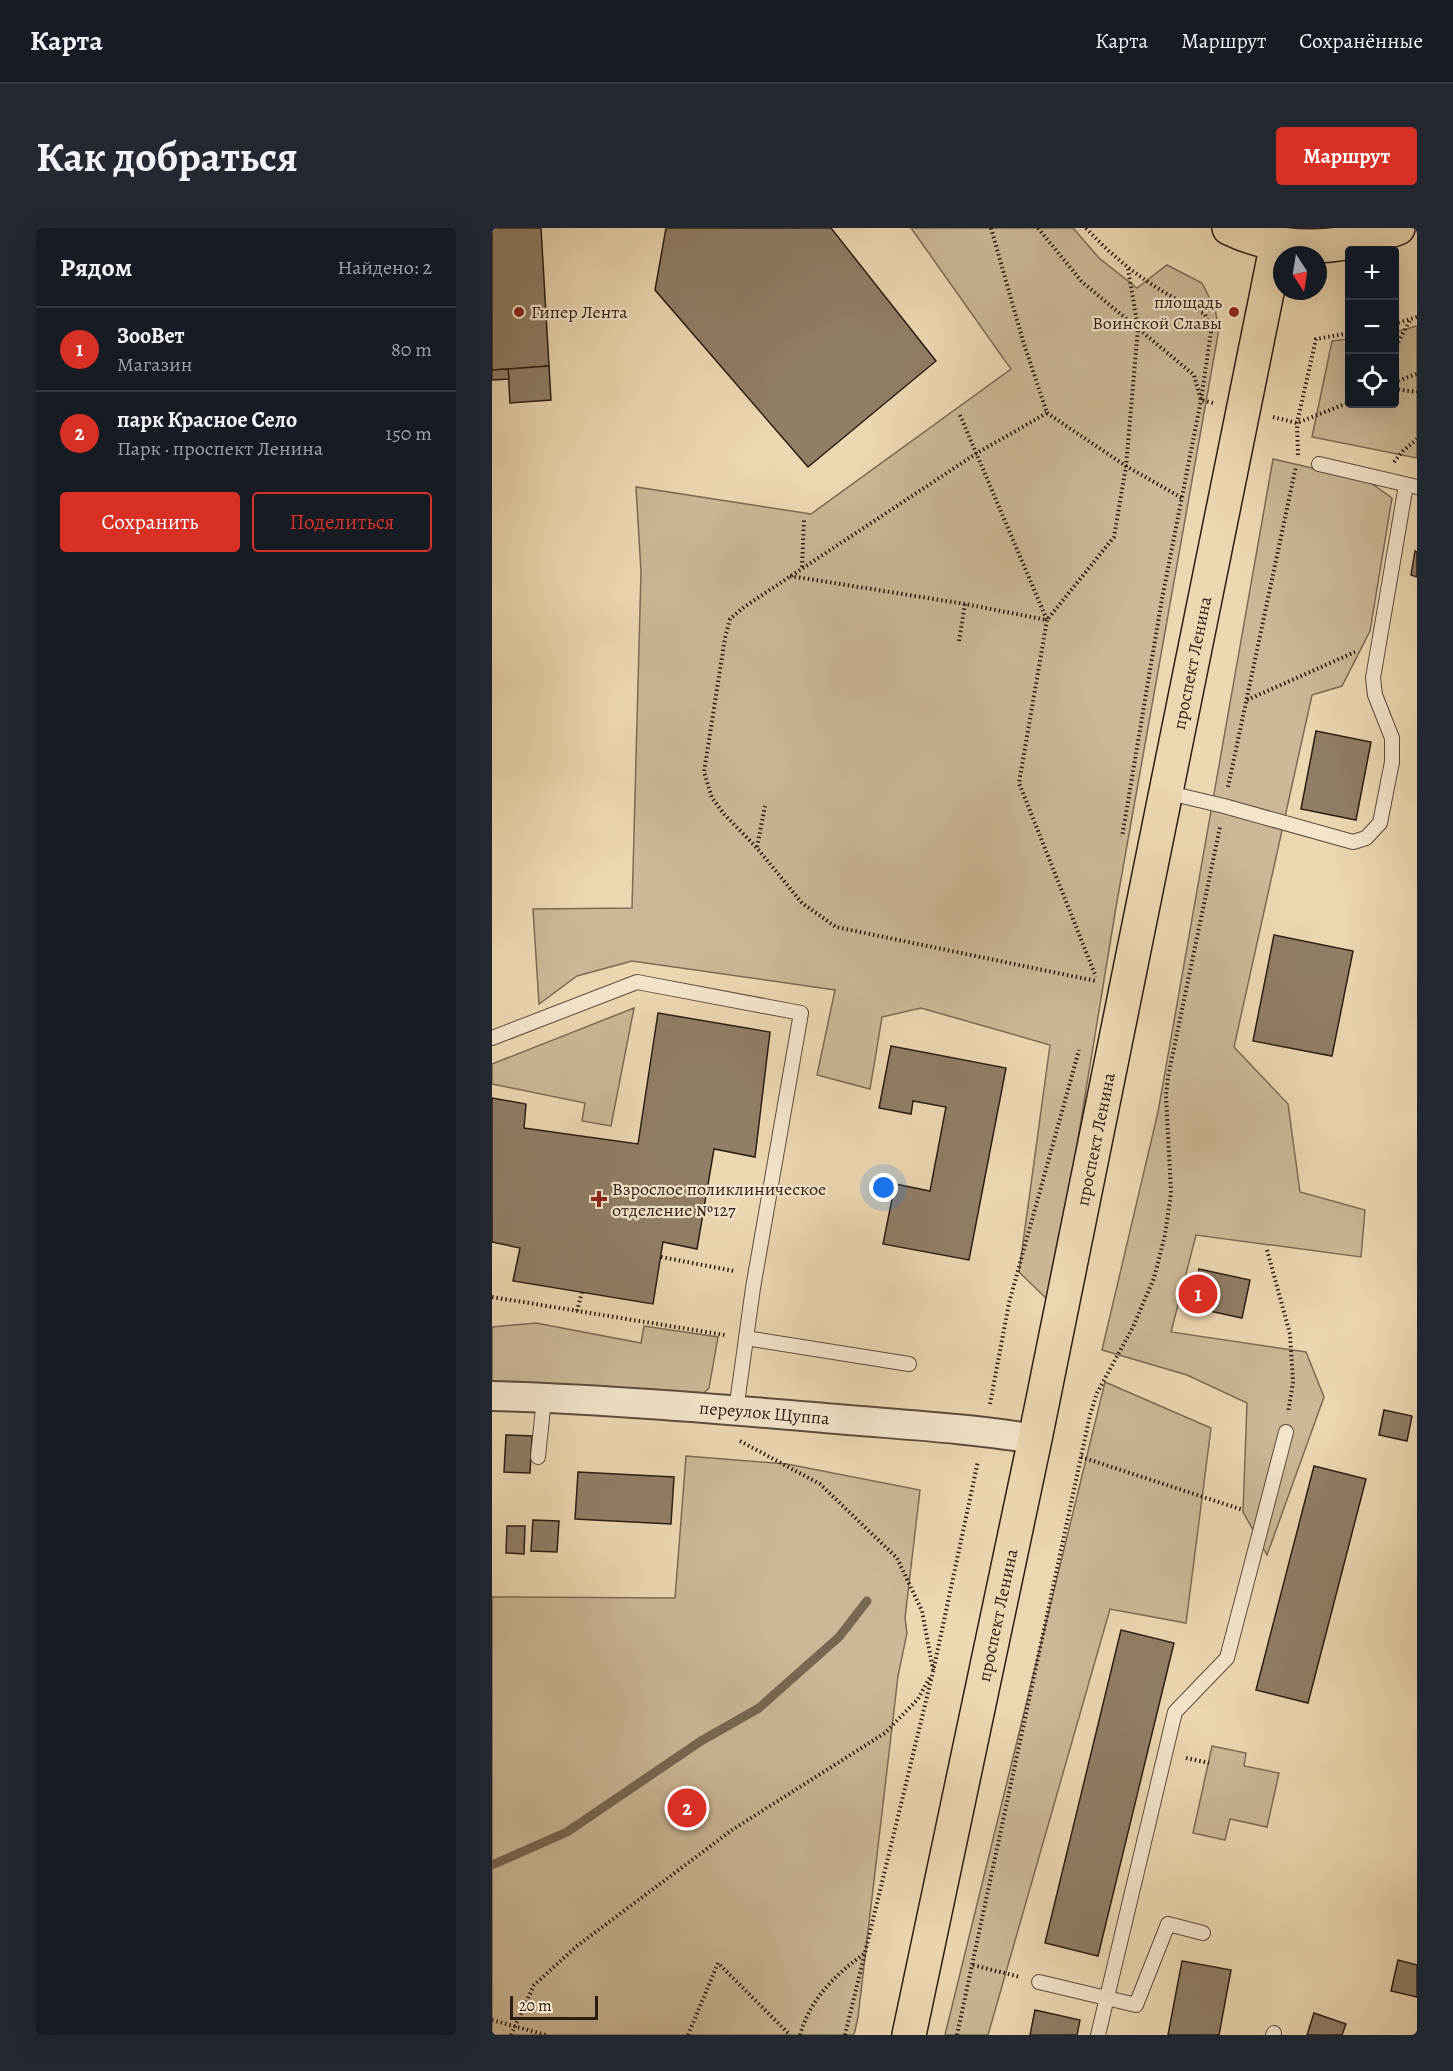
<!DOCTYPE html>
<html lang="ru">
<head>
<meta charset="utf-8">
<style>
  body { margin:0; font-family:Alegreya,serif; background:#242831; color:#f1f3f6 }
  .controls { position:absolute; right:18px; top:18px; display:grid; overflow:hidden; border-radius:6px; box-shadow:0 6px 24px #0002 }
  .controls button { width:54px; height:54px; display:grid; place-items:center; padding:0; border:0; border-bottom:2px solid #363941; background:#171b24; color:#f1f3f6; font:30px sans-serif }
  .compass { position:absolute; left:781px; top:18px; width:54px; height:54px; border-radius:50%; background:#171b24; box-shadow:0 6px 24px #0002; rotate:168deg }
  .scale { position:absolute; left:18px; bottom:15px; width:88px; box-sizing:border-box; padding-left:6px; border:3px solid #2b1e15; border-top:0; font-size:16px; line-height:21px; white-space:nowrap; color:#2b1e15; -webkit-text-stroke:4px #f3e5cc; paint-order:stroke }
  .you { position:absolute; left:392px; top:960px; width:21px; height:21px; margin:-15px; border:4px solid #fff; border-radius:50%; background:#1a73e8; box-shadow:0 0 0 9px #1a73e833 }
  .badge { display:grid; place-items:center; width:39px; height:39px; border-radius:50%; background:#d93025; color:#fff; font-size:20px; font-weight:700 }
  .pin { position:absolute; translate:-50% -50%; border:3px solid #fff; box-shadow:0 2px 6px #0006 }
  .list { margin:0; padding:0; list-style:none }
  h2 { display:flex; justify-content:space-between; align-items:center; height:78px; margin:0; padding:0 24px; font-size:26px }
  h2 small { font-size:20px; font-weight:400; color:#9ea1a6 }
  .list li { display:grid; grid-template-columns:39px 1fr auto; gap:18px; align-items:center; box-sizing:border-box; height:84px; padding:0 24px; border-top:2px solid #363941 }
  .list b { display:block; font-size:22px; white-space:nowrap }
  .list p { margin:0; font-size:20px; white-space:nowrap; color:#9ea1a6 }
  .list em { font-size:20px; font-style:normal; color:#9ea1a6 }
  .actions { display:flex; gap:12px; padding:18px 24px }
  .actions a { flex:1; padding:14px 0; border:2px solid #d93025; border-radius:6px; text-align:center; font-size:21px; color:#d93025 }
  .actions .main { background:#d93025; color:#fff }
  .icon { flex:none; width:33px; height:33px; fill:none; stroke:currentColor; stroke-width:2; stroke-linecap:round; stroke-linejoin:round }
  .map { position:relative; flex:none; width:925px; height:1807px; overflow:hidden; border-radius:6px }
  header { display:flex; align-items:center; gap:36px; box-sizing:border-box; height:84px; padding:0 30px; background:#171b24; border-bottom:2px solid #363941 }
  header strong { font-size:28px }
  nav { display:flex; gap:33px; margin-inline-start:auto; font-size:21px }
  .intro { display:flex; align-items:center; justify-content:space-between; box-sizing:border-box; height:144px; padding:0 36px }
  h1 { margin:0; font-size:42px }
  .button { padding:15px 27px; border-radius:6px; background:#d93025; color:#fff; font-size:21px; font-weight:700 }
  main { display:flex; gap:36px; padding:0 36px }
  aside { flex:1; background:#171b24; border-radius:6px; box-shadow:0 6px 24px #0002 }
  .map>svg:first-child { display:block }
</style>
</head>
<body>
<header>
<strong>Карта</strong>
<nav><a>Карта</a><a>Маршрут</a><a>Сохранённые</a></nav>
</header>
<div class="intro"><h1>Как добраться</h1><a class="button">Маршрут</a></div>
<main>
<aside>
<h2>Рядом<small>Найдено: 2</small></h2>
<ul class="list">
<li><span class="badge">1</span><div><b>ЗооВет</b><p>Магазин</p></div><em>80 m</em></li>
<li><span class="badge">2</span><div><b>парк Красное Село</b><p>Парк · проспект Ленина</p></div><em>150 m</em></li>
</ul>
<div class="actions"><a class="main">Сохранить</a><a>Поделиться</a></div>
</aside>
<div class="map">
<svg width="925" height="1807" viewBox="0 0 925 1807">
  <rect width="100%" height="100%" fill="#edd7b1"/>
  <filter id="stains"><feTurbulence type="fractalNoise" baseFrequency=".00333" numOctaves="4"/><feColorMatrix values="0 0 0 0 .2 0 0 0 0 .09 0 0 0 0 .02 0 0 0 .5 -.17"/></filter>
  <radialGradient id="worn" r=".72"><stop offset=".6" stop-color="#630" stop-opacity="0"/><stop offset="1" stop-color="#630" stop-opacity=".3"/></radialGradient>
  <!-- green -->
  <g fill="#ccb896" stroke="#7c6b56" stroke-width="1.5">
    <polygon points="419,0 581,0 607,30 645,60 675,37 710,55 723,81 727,101 624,679 559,1075 527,1044 558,817 429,780 390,789 378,861 325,847 343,762 140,733 85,748 47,776 41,681 140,680 149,344 144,259 319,286 519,141"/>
    <polygon points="925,98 925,230 820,209 840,113 857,111 858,176 902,176 903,104"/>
    <polygon points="781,231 876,253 900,270 878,403 850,458 820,467 742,819 796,876 808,964 873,982 869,1029 704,1007 679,1104 814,1124 832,1169 775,1327 751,1284 755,1175 695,1147 610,1122 666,884"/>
    <polygon points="142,780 119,898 90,893 93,875 0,856 0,836"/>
    <polygon points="44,1095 149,1115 152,1098 226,1109 217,1160 208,1169 0,1161 0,1099"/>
    <polygon points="613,1154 719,1200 694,1395 618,1381 496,1807 453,1807"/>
    <polygon points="194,1228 295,1236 428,1262 413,1390 415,1405 406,1448 366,1789 362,1807 0,1807 0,1369 183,1370"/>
    <polygon points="720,1518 754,1525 752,1538 787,1545 775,1599 738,1591 733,1612 701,1605"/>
  </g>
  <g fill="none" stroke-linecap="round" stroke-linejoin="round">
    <!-- stream -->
    <polyline stroke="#786753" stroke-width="9" points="0,1637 75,1604 209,1513 267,1480 347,1409 375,1373"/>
  </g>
  <!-- building -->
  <g fill="#907e66" stroke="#2b1e15" stroke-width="1.5">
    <polygon points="0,0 49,0 57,138 0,142"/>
    <polygon points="174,0 339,0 444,133 316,239 163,62"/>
    <polygon points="57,138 59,172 18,175 16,141"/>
    <polygon points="16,141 17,151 0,152 0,142"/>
    <polygon points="923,323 925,324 925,349 919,347"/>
    <polygon points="824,503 879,514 864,592 809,581"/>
    <polygon points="782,707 861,723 840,828 761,813"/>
    <polygon points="166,785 278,804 263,929 222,921 205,1021 171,1014 161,1076 21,1053 28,1020 0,1014 0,870 34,876 32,900 146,916"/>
    <polygon points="399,818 514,840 477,1032 391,1016 403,956 438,963 454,879 421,873 419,886 387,880"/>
    <polygon points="707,1041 758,1052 750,1090 699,1079"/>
    <polygon points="892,1182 920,1188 915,1213 887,1207"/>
    <polygon points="14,1207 40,1208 38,1245 12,1244"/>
    <polygon points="822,1238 874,1251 816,1475 764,1462"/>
    <polygon points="86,1244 182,1249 179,1296 83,1291"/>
    <polygon points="41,1292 67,1293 65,1324 39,1323"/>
    <polygon points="15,1298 33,1298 32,1326 14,1325"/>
    <polygon points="629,1402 682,1415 606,1728 553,1715"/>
    <polygon points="906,1732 925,1737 925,1769 899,1763"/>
    <polygon points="690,1733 739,1742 727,1807 676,1807"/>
    <polygon points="543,1782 588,1792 585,1807 538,1807"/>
    <polygon points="822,1785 854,1796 850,1807 815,1807"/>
  </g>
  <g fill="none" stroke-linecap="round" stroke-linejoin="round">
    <!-- service casing -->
    <g stroke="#5c4c3c" stroke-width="16">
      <g id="service">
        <polyline points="827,236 925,259"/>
        <polyline points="673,564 732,578 861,614 874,610 888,595 900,534 900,510 883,467 881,450 914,257"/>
        <polyline points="0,810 145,754 309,785 261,1060 246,1168"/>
        <polyline points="254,1110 417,1136"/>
        <polyline points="46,1229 52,1170"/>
        <polyline points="547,1754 644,1777 676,1696 711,1705"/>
        <polyline points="606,1807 683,1484 735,1430 794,1204"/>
        <polyline points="781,1807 782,1805"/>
      </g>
    </g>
    <!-- minor casing -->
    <g stroke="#5c4c3c" stroke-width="32">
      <g id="minor">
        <path id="s1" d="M0,1168C107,1171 215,1180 322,1189C396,1196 470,1199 543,1211"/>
      </g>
    </g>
    <!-- primary casing -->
    <g stroke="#2b1e15" stroke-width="36">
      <g id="primary">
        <path d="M737,0C790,26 853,22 906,0"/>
        <path id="s2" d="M417,1807L543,1211L785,15"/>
      </g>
    </g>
    <!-- path -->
    <g stroke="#2b1e15" stroke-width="4" stroke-dasharray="1.5 3" stroke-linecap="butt">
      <polyline points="499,0 531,113 555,185 485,225 252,379 238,391 233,410 212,544 220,570 232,586 265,620 310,675 344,699 604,753"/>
      <polyline points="546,0 590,54 702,147 709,172 721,175"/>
      <path d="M594,0C630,39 665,63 713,86L719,104L709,172L670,371L630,609"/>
      <polyline points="902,96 925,89"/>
      <polyline points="902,122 918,92"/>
      <polyline points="902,154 925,146"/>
      <polyline points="902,161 925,164"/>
      <polyline points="555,185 634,238 690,270"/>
      <polyline points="468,187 555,392 622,309 634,238 646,100 636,41"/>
      <polyline points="781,189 805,195 858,174"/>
      <polyline points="806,227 805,195 824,111 858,105"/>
      <polyline points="902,234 911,223 925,211"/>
      <polyline points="310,339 312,291"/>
      <polyline points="298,348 473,376 555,392 527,555 604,749"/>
      <polyline points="467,413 473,376"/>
      <polyline points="755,472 863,424"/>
      <polyline points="736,559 804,238"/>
      <polyline points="265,619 273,578"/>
      <polyline points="775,1022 798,1106 801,1154 796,1185"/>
      <polyline points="169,1029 242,1043"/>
      <polyline points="0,1069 233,1107"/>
      <polyline points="85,1083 90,1064"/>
      <polyline points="498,1176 517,1075 587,822"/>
      <polyline points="248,1213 328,1256 405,1330 430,1383 441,1442"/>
      <polyline points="589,1229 751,1282"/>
      <polyline points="694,1530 717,1535"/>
      <polyline points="481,1737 528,1749"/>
      <polyline points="0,1792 54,1807"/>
      <polyline points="19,1807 42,1757 85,1718 240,1602 393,1505 426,1471 438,1449"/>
      <polyline points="196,1807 226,1735 298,1807"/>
      <path d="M308,1807C318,1771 343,1747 373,1725"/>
      <polyline points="353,1807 441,1444 486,1233"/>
      <polyline points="465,1807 598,1187 605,1165 641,1099 662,1050 673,1007 679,965 674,867 676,849 728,599"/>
    </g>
    <!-- service -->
    <use href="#service" stroke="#f3e5cc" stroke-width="14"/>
    <!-- minor -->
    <use href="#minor" stroke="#f3e5cc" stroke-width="28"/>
    <!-- primary -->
    <use href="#primary" stroke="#edd7b1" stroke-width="33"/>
  </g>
  <!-- markers -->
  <g fill="#8f2418" stroke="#f3e5cc" stroke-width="2">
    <circle cx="27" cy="84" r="6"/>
    <circle cx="742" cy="84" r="6"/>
    <path d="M104 962h6v6h6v6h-6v6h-6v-6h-6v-6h6z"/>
  </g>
  <g text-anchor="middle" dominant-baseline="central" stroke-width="4.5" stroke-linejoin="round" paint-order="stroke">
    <!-- poi labels -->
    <g font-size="18" fill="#2b1e15" stroke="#f3e5cc" text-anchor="start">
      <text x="730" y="74" text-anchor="end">площадь<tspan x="730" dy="21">Воинской Славы</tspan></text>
      <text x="39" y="84">Гипер Лента</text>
      <text x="120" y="961">Взрослое поликлиническое<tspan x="120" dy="21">отделение №127</tspan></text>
    </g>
    <!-- street labels -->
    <g font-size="18" fill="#2b1e15" stroke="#f3e5cc">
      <text stroke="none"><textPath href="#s2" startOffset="1401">проспект Ленина</textPath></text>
      <text stroke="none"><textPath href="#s2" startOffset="915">проспект Ленина</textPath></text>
      <text stroke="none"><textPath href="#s1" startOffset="273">переулок Щуппа</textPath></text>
      <text stroke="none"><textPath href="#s2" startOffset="429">проспект Ленина</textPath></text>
    </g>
  </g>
  <rect width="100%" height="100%" filter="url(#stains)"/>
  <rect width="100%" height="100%" fill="url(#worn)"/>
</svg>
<div class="controls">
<button>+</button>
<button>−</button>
<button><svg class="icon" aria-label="locate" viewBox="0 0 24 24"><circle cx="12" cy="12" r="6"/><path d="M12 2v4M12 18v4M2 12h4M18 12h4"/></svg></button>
</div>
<svg class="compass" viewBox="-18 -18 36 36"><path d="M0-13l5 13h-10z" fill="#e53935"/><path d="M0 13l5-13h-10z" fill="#9ea1a6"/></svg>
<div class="scale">20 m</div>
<div class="you"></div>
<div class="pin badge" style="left:706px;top:1066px">1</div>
<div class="pin badge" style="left:195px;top:1580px">2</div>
</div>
</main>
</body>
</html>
